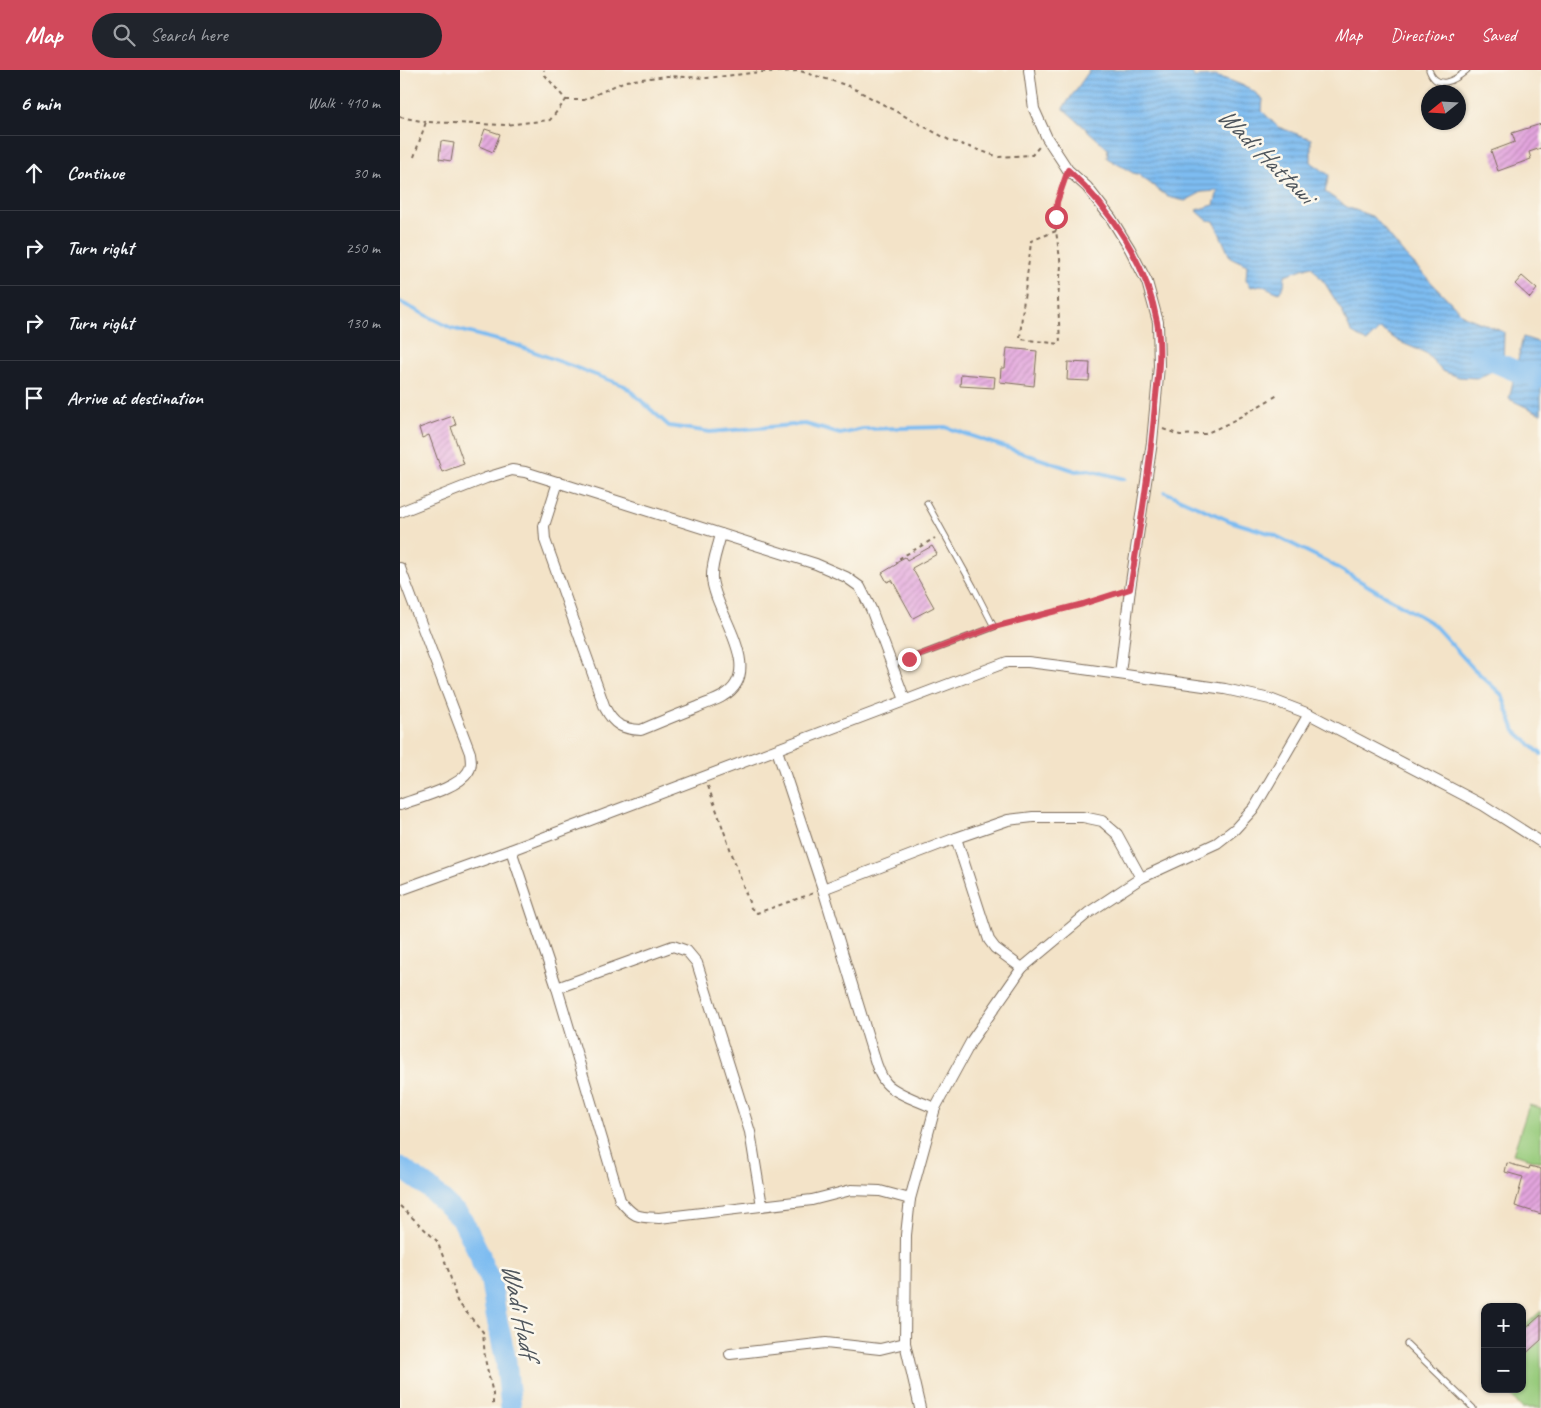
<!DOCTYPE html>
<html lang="en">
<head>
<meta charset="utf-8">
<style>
  body { margin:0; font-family:Caveat,sans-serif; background:#20242c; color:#f1f3f6 }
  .controls { position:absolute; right:15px; bottom:15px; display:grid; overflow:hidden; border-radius:10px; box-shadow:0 1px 4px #0004 }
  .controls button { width:45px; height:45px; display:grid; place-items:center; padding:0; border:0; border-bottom:1px solid #363941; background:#171b24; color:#f1f3f6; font:25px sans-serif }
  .compass { position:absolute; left:1021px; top:15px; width:45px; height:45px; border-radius:50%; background:#171b24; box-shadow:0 1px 4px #0004; rotate:252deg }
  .stop { position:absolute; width:15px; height:15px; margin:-11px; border:4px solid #d1495b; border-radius:50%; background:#fff }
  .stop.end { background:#d1495b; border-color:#fff; box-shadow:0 1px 5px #0008 }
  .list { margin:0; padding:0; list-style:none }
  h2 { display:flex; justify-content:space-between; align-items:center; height:65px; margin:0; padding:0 20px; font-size:21px }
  h2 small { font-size:16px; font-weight:400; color:#9ea1a6 }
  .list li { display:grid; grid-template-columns:32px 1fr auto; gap:15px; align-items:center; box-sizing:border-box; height:75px; padding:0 20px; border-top:1px solid #363941 }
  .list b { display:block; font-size:19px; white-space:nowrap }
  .list em { font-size:16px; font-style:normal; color:#9ea1a6 }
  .icon { flex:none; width:28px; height:28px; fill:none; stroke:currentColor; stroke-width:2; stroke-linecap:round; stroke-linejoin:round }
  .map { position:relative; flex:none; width:1141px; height:1338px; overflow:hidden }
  header { display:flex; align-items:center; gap:30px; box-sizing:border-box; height:70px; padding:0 25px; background:#d1495b; color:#fff }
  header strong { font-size:24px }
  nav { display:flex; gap:28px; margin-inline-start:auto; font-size:18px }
  .search { width:350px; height:45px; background:#20242c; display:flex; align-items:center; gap:12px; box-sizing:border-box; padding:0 18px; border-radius:28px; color:#9ea1a6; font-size:19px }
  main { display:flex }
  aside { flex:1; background:#171b24 }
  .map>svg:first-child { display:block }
</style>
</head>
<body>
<header>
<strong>Map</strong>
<div class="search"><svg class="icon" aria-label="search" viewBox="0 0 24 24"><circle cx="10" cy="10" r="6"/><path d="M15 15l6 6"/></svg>Search here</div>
<nav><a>Map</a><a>Directions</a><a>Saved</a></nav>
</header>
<main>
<aside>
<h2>6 min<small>Walk · 410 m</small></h2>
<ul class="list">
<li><svg class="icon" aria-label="ahead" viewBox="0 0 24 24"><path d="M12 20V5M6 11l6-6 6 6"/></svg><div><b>Continue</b></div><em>30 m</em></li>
<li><svg class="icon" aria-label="right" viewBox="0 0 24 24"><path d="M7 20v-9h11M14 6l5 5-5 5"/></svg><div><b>Turn right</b></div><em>250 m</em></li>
<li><svg class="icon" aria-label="right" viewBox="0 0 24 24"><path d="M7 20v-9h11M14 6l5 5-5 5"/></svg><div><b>Turn right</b></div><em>130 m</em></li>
<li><svg class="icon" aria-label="arrive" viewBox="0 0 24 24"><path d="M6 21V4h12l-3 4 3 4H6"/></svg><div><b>Arrive at destination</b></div></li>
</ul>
</aside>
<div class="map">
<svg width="1141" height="1338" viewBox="0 0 1141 1338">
  <defs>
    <pattern id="water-rules" width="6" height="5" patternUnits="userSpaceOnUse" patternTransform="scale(1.25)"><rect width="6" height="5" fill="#7dbcf1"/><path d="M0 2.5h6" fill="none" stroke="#6899c3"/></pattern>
    <pattern id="building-hatch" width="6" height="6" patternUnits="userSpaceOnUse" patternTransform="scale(1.25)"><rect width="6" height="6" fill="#e3a5de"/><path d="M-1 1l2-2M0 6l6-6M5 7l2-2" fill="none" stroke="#b987b3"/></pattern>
  </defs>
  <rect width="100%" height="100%" fill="#fbf7ec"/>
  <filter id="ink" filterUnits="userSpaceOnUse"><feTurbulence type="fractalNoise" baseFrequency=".02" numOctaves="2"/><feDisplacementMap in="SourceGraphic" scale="10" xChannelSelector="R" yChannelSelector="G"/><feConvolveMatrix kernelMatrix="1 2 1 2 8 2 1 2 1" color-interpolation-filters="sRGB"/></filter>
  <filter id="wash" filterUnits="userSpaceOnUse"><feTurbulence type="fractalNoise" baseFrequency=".0096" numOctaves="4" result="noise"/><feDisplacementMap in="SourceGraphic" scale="20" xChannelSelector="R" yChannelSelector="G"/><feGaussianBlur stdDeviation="1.12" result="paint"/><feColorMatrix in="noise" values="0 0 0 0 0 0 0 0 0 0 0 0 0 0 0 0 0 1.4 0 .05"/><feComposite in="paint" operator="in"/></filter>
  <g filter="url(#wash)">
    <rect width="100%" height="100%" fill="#f3e3c8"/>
    <!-- grass -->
    <g fill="#97cb7b" stroke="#697a4c">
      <polygon points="1129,1035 1141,1038 1141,1092 1113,1084"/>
      <polygon points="1141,1241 1141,1338 1122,1338 1105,1319 1122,1319 1122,1258"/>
    </g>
    <!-- water -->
    <g fill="url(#water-rules)" stroke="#5c7388">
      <polygon points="690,0 791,0 794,7 815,6 829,10 849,18 863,29 862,41 878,57 911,69 911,92 929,105 925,122 947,137 974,147 1005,185 1064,246 1104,262 1103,296 1078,308 1059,307 1042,301 1026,283 1000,272 980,259 967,272 951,262 942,241 926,215 911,196 885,205 884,216 879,223 861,215 851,217 846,210 847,195 830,187 814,151 807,150 796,140 814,135 818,121 802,122 785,131 768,127 739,105 733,103 707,88 708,79 663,38"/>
      <polygon points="1123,267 1141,273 1141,344 1109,329"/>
    </g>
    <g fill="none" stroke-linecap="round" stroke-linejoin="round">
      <!-- stream -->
      <g stroke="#7dbcf1" stroke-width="4">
        <polyline points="0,232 51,258 116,275 225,316 269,356 310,362 405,354 440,364 463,359 545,357 676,401 689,400 725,409"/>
        <polyline points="765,422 830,451 872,464 926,491 1033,554 1073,598 1102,625 1115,661 1141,684"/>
      </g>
      <!-- river -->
      <g stroke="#7dbcf1" stroke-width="21">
        <polyline points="1078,285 1116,301 1141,308"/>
        <polyline points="0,1097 28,1117 62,1149 80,1185 82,1194 91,1212 96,1245 106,1291 111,1338"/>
      </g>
    </g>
    <g id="blocks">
      <!-- building -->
      <g fill="url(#building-hatch)">
        <polygon points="1141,54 1141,78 1129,82 1131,89 1098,101 1091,81 1115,72 1112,63"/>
        <polygon points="85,59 100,64 93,82 79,76"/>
        <polygon points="41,71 54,73 51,91 39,89"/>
        <polygon points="1122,206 1137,219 1130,228 1115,214"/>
        <polygon points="607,278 637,281 634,316 600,312 601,298 605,298"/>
        <polygon points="668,292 690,293 689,311 667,310"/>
        <polygon points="561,304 595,307 594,318 560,316"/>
        <polygon points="53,346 56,355 51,357 64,394 42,402 29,365 22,368 19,358"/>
        <polygon points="532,476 537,484 512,498 534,537 513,548 492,510 487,512 482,503 497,494 496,492 505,487 507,490"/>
        <polygon points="1107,1093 1129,1099 1130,1096 1141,1099 1141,1144 1115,1136 1123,1107 1105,1102"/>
        <polygon points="1141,1245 1141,1270 1122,1287 1122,1262"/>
      </g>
    </g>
  </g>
  <g filter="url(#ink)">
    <use href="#blocks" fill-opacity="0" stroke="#7b6b5a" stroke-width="1"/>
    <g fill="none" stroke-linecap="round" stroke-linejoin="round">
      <!-- service casing -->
      <g stroke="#7b6b5a" stroke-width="7">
        <g id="service">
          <path d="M1029,0C1037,21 1054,11 1067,0"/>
          <polyline points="493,595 594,557 573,516 527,433"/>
          <polyline points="1007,1274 1073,1338"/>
        </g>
      </g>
      <!-- minor casing -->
      <g stroke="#7b6b5a" stroke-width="12">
        <g id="minor">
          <polyline points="629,0 634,39 647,68 668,100 687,117 711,148 730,179 747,212 758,252 759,296 752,372 730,519 720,604"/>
          <path d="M158,412L144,456L145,470L205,638C214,655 222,659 241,660C260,652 279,644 298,637C306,633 315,631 323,626C367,601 314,542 312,508C311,494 318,478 321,464"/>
          <polyline points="0,442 86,408 112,400 125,402 416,494 446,507 460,517 471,539 505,630"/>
          <path d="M0,498L70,683C71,690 72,696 68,702C58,718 18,728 0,735"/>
          <path d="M377,680L423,819L471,977C475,989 478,1004 486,1013C494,1023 523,1033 535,1038"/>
          <polyline points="556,768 589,870 595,878 622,898"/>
          <path d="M111,780L157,918L220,1130C234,1148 238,1147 259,1148L412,1130L451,1120L480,1121L510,1129"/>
          <polyline points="423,819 556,768 608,750 633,747 683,747 702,751 717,764 741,808"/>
          <polyline points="0,820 111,780 607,592 628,592 676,598 825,619 870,629 909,644 1083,735 1141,772"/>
          <polyline points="157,918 273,876 287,881 297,893 350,1062 362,1136"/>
          <polyline points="330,1284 426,1273 480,1279 505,1273"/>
          <polyline points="520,1338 505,1273 506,1165 510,1129 535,1038 572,970 622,898 688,843 741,808 817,773 835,759 855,737 909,644"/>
        </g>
      </g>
      <!-- path -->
      <g stroke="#7b6b5a" stroke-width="2" stroke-dasharray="4 4" stroke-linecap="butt">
        <polyline points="166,30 184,30 225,11 267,6 307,8 361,2 400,1 449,16 549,70 599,87 632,85 639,77"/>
        <polyline points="0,47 26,52"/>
        <polyline points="14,87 26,52 105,55 150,50 166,30 145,5 144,0"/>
        <path d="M656,161L631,171C628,204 622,237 620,269L660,274L658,229L661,196L656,161L657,132L664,112"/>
        <polyline points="763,359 780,365 805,364 829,353 878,325"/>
        <polyline points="501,489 500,488 535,468"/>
        <polyline points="601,555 683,534 720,522"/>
        <polyline points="308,716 351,838 357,843 414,823"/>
        <polyline points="0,1136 37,1171 49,1202 57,1231 83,1262 85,1289 93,1324 93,1338"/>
      </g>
      <!-- service -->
      <use href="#service" stroke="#fff" stroke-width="5"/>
      <!-- minor -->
      <use href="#minor" stroke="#fff" stroke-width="10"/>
    </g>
  </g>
  <g fill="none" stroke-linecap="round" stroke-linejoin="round" filter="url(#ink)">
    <!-- route -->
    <path stroke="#d1495b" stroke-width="6" d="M509,589L594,557L683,534L730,519C740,458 750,397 755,335C758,308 762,278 757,252C747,194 711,139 668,100L657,132L656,147"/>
  </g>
  <g text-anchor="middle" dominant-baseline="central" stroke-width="5" stroke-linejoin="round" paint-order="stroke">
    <!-- water labels -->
    <g font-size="26" font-style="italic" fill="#4f565d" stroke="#fbf7ec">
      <text transform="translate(866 85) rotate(45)">Wadi Hattawi</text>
      <text transform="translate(120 1240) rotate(78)">Wadi Hadf</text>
    </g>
  </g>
</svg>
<div class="controls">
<button>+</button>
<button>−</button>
</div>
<svg class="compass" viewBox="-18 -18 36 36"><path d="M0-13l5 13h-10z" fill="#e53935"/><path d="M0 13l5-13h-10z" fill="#9ea1a6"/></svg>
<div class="stop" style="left:656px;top:147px"></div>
<div class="stop end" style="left:509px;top:589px"></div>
</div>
</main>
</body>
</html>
